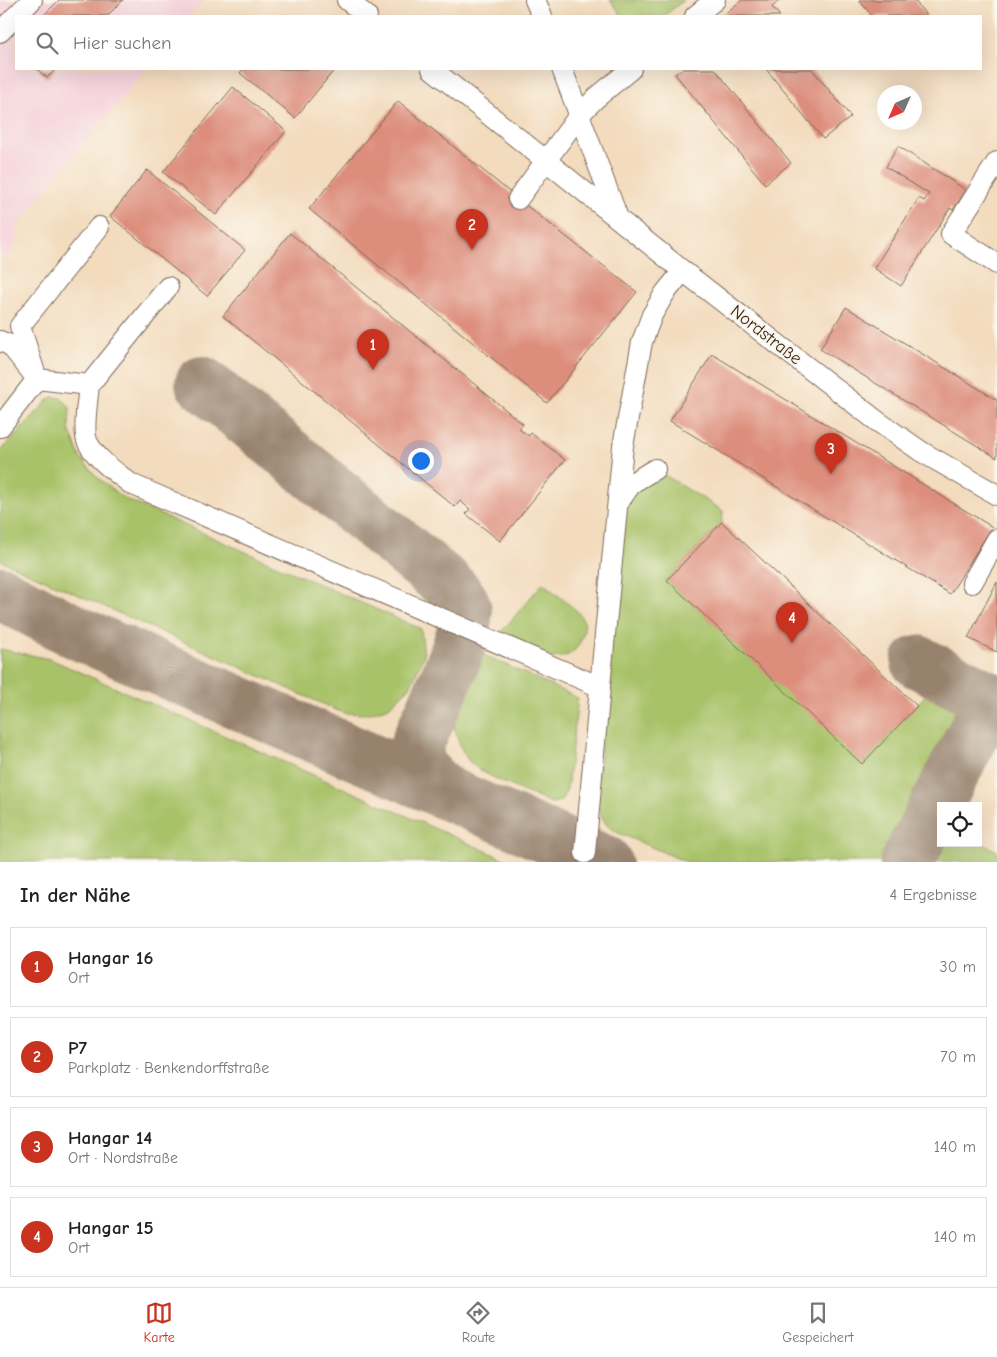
<!DOCTYPE html>
<html lang="de">
<head>
<meta charset="utf-8">
<style>
  body { margin:0; font-family:"Comic Neue",sans-serif; background:#f6f6f6; color:#222 }
  .controls { position:absolute; right:15px; bottom:15px; display:grid; overflow:hidden; border-radius:0px; box-shadow:0 5px 20px #0002 }
  .controls button { width:45px; height:45px; display:grid; place-items:center; padding:0; border:0; border-bottom:1px solid #e0e0e0; background:#fff; color:#222; font:25px sans-serif }
  .compass { position:absolute; left:877px; top:85px; width:45px; height:45px; border-radius:50%; background:#fff; box-shadow:0 5px 20px #0002; rotate:225deg }
  .you { position:absolute; left:420px; top:460px; width:18px; height:18px; margin:-12px; border:4px solid #fff; border-radius:50%; background:#1a73e8; box-shadow:0 0 0 8px #1a73e833 }
  .badge { display:grid; place-items:center; width:32px; height:32px; border-radius:50%; background:#c8321e; color:#fff; font-size:16px; font-weight:700 }
  .pin { position:absolute; translate:-50% -41px; filter:drop-shadow(0 1px 2px #0008) }
  .pin::after { content:''; position:absolute; top:26px; width:18px; height:15px; background:inherit; clip-path:polygon(0 0,100% 0,50% 100%) }
  .list { margin:0; padding:0; list-style:none }
  h2 { display:flex; justify-content:space-between; align-items:center; height:65px; margin:0; padding:0 20px; font-size:21px }
  h2 small { font-size:16px; font-weight:400; color:#767676 }
  .list li { display:grid; grid-template-columns:32px 1fr auto; gap:15px; align-items:center; box-sizing:border-box; height:80px; margin:0 10px 10px; padding:0 10px; border:1px solid #e0e0e0; border-radius:0px }
  .list b { display:block; font-size:19px; white-space:nowrap }
  .list p { margin:0; font-size:16px; white-space:nowrap; color:#767676 }
  .list em { font-size:16px; font-style:normal; color:#767676 }
  .icon { flex:none; width:28px; height:28px; fill:none; stroke:currentColor; stroke-width:2; stroke-linecap:round; stroke-linejoin:round }
  .map { position:relative; flex:none; width:997px; height:862px; overflow:hidden }
  .search { position:absolute; background:#fff; box-shadow:0 5px 20px #0002; left:15px; right:15px; top:15px; height:55px; display:flex; align-items:center; gap:12px; box-sizing:border-box; padding:0 18px; border-radius:0px; color:#767676; font-size:19px }
  .sheet { height:425px; background:#fff }
  nav { display:flex; justify-content:space-around; align-items:center; box-sizing:border-box; height:70px; border-top:1px solid #e0e0e0; background:#fff; font-size:14px; color:#767676 }
  nav a { display:grid; justify-items:center; gap:2px }
  nav .on { color:#c8321e }
  .map>svg:first-child { display:block }
</style>
</head>
<body>
<div class="map">
<svg width="997" height="862" viewBox="0 0 997 862">
  <rect width="100%" height="100%" fill="#fbf7ec"/>
  <filter id="ink" filterUnits="userSpaceOnUse"><feTurbulence type="fractalNoise" baseFrequency=".02" numOctaves="2"/><feDisplacementMap in="SourceGraphic" scale="10" xChannelSelector="R" yChannelSelector="G"/><feConvolveMatrix kernelMatrix="1 2 1 2 8 2 1 2 1" color-interpolation-filters="sRGB"/></filter>
  <filter id="wash" filterUnits="userSpaceOnUse"><feTurbulence type="fractalNoise" baseFrequency=".0096" numOctaves="4" result="noise"/><feDisplacementMap in="SourceGraphic" scale="20" xChannelSelector="R" yChannelSelector="G"/><feGaussianBlur stdDeviation="1.12" result="paint"/><feColorMatrix in="noise" values="0 0 0 0 0 0 0 0 0 0 0 0 0 0 0 0 0 1.4 0 .05"/><feComposite in="paint" operator="in"/></filter>
  <g filter="url(#wash)">
    <rect width="100%" height="100%" fill="#f3dbbe"/>
    <!-- built -->
    <polygon fill="#f5cfda" points="0,0 203,0 190,16 16,16 16,69 146,69 55,178 16,228 14,252 0,258"/>
    <!-- green -->
    <g fill="#a8c269" stroke="#727644">
      <polygon points="610,0 684,0 664,16 622,16"/>
      <polygon points="51,397 62,398 70,408 69,429 80,457 97,477 123,498 421,629 424,655 410,687 389,707 367,714 343,713 0,560 0,452"/>
      <path d="M663,474L723,511L722,522L667,580L863,763L934,686L950,694L958,710L953,723L884,862H686L614,831C599,821 599,807 597,790L623,504L639,487Z"/>
      <path d="M543,583L577,611L585,623C582,648 572,661 544,657C533,656 516,645 505,640L502,631Z"/>
      <polygon points="0,649 50,659 511,862 0,862"/>
      <path d="M480,653L578,698L567,789L561,801L551,803C533,795 480,775 469,761C460,750 454,732 454,718C455,701 473,669 480,653Z"/>
      <polygon points="938,821 941,823 941,843 978,843 978,841 997,851 997,862 917,862"/>
    </g>
    <g fill="none" stroke-linecap="round" stroke-linejoin="round">
      <!-- taxiway -->
      <g stroke="#97826e" stroke-width="54">
        <path d="M202,383L446,583C453,591 464,599 465,611C469,638 429,716 417,744C413,766 430,780 446,793"/>
        <polyline points="0,593 80,634 605,862"/>
        <polyline points="918,662 997,702"/>
        <polyline points="907,862 981,719 993,710 997,710"/>
      </g>
    </g>
    <g id="blocks">
      <!-- building -->
      <g fill="#dd8d7b">
        <polygon points="59,0 123,0 107,16 43,16"/>
        <polygon points="742,0 780,0 772,7 780,16 722,16"/>
        <polygon points="859,0 914,0 927,16 872,16"/>
        <polygon points="37,69 56,69 47,78"/>
        <polygon points="243,69 335,69 295,118 240,73"/>
        <polygon points="682,69 715,69 791,163 765,184 675,74"/>
        <polygon points="766,69 812,69 851,117 823,139"/>
        <polygon points="233,87 286,131 216,215 163,172"/>
        <polygon points="398,101 518,199 637,292 547,403 309,209"/>
        <polygon points="898,146 966,190 953,210 950,208 901,286 874,268 919,198 924,201 929,194 886,167"/>
        <polygon points="147,170 245,250 207,296 110,216"/>
        <polygon points="290,233 523,424 519,429 529,436 531,433 565,460 500,541 466,514 470,509 460,501 455,507 223,316"/>
        <polygon points="846,307 997,400 997,458 820,349"/>
        <polygon points="712,354 992,527 950,594 670,421"/>
        <polygon points="722,522 917,706 862,764 667,580"/>
        <polygon points="997,582 997,652 968,638"/>
      </g>
    </g>
  </g>
  <g filter="url(#ink)">
    <use href="#blocks" fill-opacity="0" stroke="#7b6856" stroke-width="1"/>
    <g fill="none" stroke-linecap="round" stroke-linejoin="round">
      <!-- minor casing -->
      <g stroke="#7b6856" stroke-width="22">
        <g id="minor">
          <polyline points="347,0 367,16"/>
          <polyline points="535,0 542,16"/>
          <polyline points="695,16 715,0"/>
          <polyline points="0,32 32,0"/>
          <polyline points="432,69 683,271 877,421 922,452 997,495"/>
          <polyline points="562,69 618,218"/>
          <polyline points="997,162 951,234 997,264"/>
          <polyline points="518,199 580,114 596,98 631,69"/>
          <path d="M0,341L10,345L37,379L89,385C88,398 82,432 88,443C97,460 116,472 131,484L600,687L623,446L642,342L652,315L665,293L683,271"/>
          <polyline points="89,385 168,287"/>
          <polyline points="0,427 37,379 20,326 99,227"/>
          <polyline points="618,503 632,483 655,469"/>
          <polyline points="972,583 997,539"/>
          <polyline points="585,853 600,687"/>
        </g>
      </g>
      <!-- minor -->
      <use href="#minor" stroke="#fff" stroke-width="20"/>
    </g>
  </g>
  <g text-anchor="middle" dominant-baseline="central" stroke-width="4.5" stroke-linejoin="round" paint-order="stroke">
    <!-- street labels -->
    <g font-size="18" fill="#3b2a1e" stroke="#fbf7ec">
      <text transform="translate(766 335) rotate(38)">Nordstraße</text>
    </g>
  </g>
</svg>
<div class="controls">
<button><svg class="icon" aria-label="locate" viewBox="0 0 24 24"><circle cx="12" cy="12" r="6"/><path d="M12 2v4M12 18v4M2 12h4M18 12h4"/></svg></button>
</div>
<svg class="compass" viewBox="-18 -18 36 36"><path d="M0-13l5 13h-10z" fill="#e53935"/><path d="M0 13l5-13h-10z" fill="#767676"/></svg>
<div class="you"></div>
<div class="pin badge" style="left:373px;top:370px">1</div>
<div class="pin badge" style="left:472px;top:250px">2</div>
<div class="pin badge" style="left:831px;top:474px">3</div>
<div class="pin badge" style="left:792px;top:643px">4</div>
<div class="search"><svg class="icon" aria-label="search" viewBox="0 0 24 24"><circle cx="10" cy="10" r="6"/><path d="M15 15l6 6"/></svg>Hier suchen</div>
</div>
<section class="sheet">
<h2>In der Nähe<small>4 Ergebnisse</small></h2>
<ul class="list">
<li><span class="badge">1</span><div><b>Hangar 16</b><p>Ort</p></div><em>30 m</em></li>
<li><span class="badge">2</span><div><b>P7</b><p>Parkplatz · Benkendorffstraße</p></div><em>70 m</em></li>
<li><span class="badge">3</span><div><b>Hangar 14</b><p>Ort · Nordstraße</p></div><em>140 m</em></li>
<li><span class="badge">4</span><div><b>Hangar 15</b><p>Ort</p></div><em>140 m</em></li>
</ul>
</section>
<nav>
<a class="on"><svg class="icon" aria-label="map" viewBox="0 0 24 24"><path d="M3 6l6-2 6 2 6-2v14l-6 2-6-2-6 2zM9 4v14M15 6v14"/></svg>Karte</a>
<a><svg class="icon" aria-label="directions" viewBox="0 0 24 24"><path d="M12 3l9 9-9 9-9-9zM9 14v-3h6M13 9l2 2-2 2"/></svg>Route</a>
<a><svg class="icon" aria-label="saved" viewBox="0 0 24 24"><path d="M7 4h10v16l-5-4-5 4z"/></svg>Gespeichert</a>
</nav>
</body>
</html>
